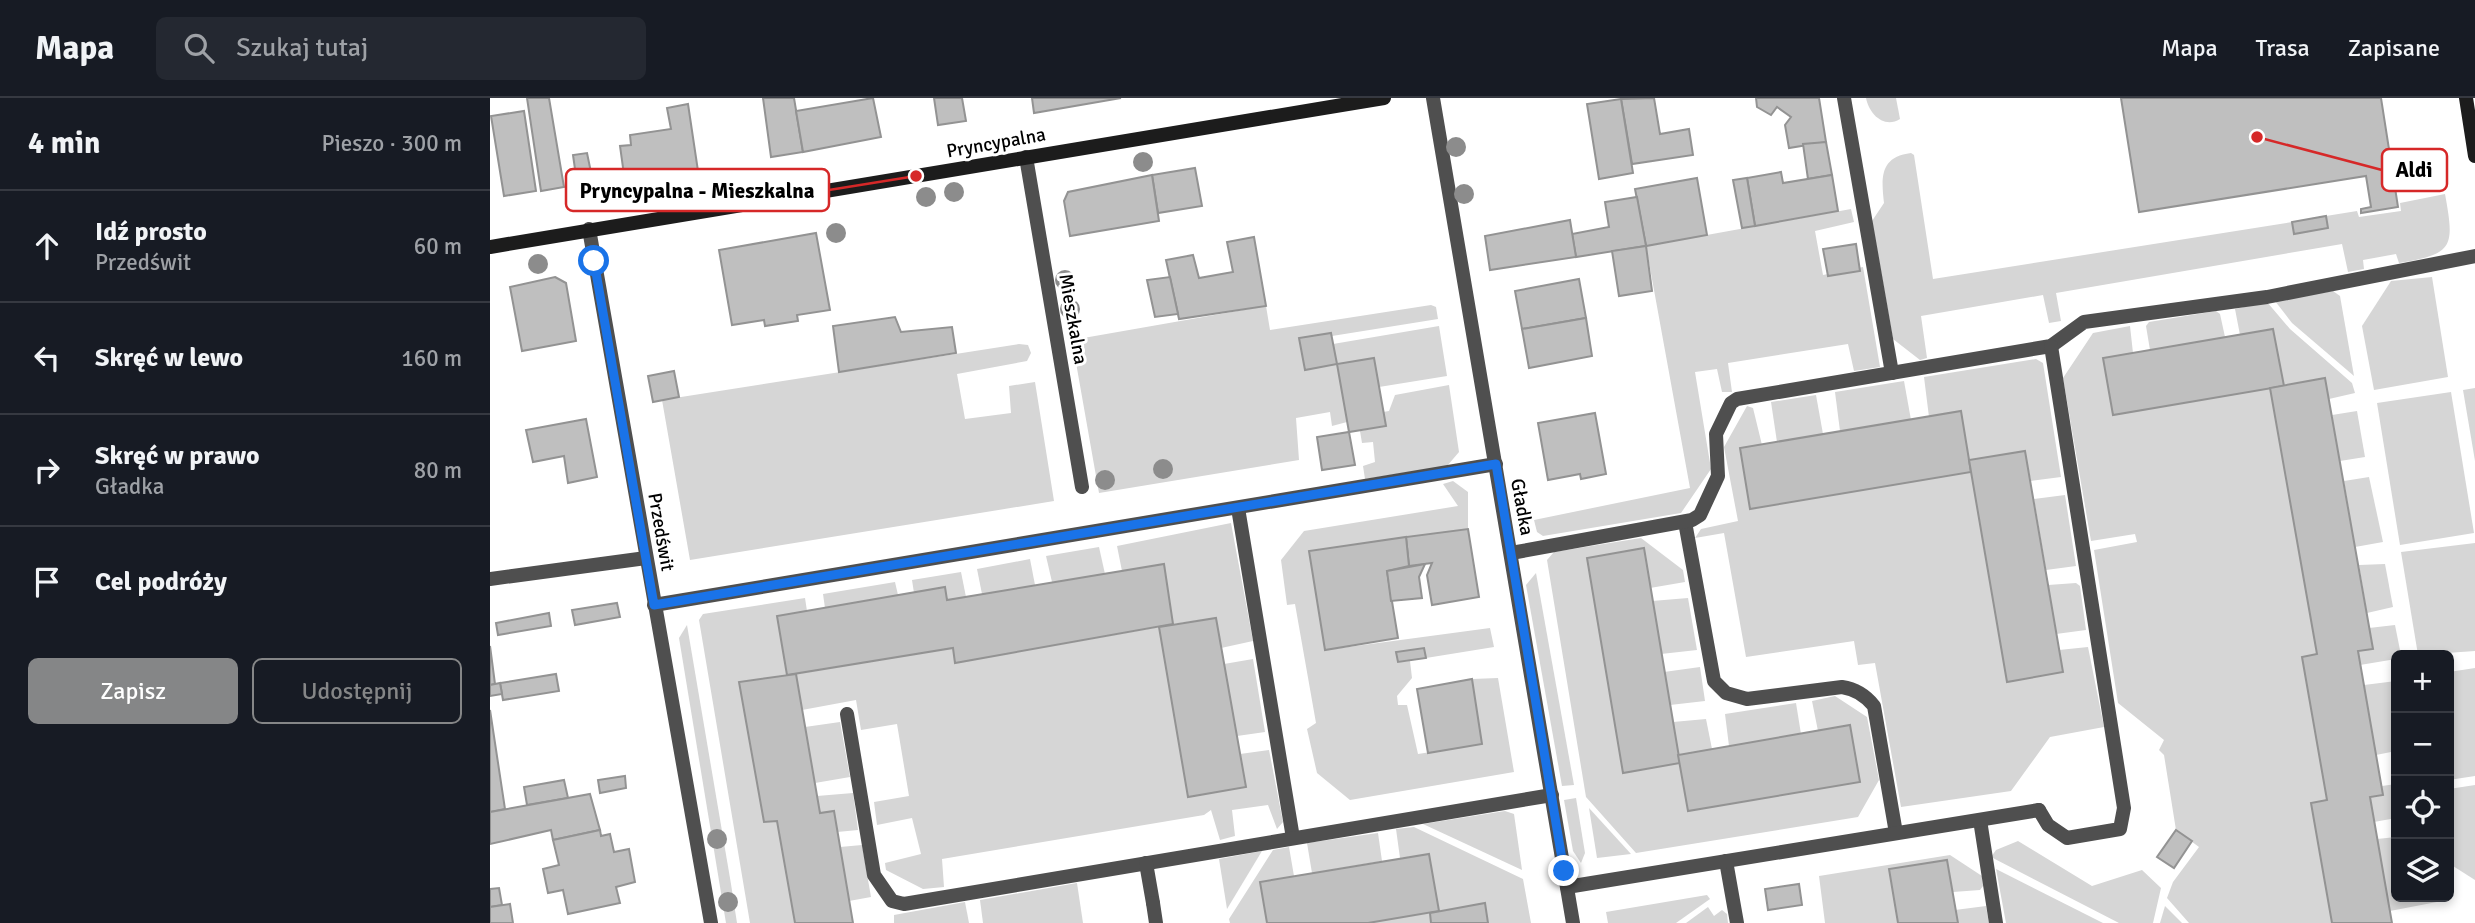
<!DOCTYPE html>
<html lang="pl">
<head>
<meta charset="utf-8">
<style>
  body { margin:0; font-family:Signika,sans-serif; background:#242831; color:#f1f3f6 }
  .controls { position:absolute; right:21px; bottom:21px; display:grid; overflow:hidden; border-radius:10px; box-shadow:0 4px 10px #0003 }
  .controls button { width:63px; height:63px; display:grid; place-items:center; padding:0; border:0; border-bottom:2px solid #363941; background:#171b24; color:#f1f3f6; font:35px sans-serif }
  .stop { position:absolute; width:21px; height:21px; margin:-16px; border:5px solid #1a73e8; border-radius:50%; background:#fff }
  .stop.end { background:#1a73e8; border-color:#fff; box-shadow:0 2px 7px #0008 }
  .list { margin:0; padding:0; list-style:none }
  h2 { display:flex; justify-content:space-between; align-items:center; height:91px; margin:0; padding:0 28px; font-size:30px }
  h2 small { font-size:23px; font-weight:400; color:#9ea1a6 }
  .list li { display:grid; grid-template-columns:46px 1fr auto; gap:21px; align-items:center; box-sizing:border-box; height:112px; padding:0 28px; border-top:2px solid #363941 }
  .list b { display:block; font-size:26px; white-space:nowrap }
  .list p { margin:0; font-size:23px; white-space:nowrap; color:#9ea1a6 }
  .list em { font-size:23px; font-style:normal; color:#9ea1a6 }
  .actions { display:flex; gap:14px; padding:21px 28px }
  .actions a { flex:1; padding:16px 0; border:2px solid #858687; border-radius:10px; text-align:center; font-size:24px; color:#858687 }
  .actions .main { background:#858687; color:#fff }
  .icon { flex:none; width:38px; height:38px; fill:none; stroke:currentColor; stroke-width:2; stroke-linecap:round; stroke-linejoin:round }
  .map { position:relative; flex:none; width:1985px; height:825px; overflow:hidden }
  header { display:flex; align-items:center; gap:42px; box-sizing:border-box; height:98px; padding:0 35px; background:#171b24; border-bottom:2px solid #363941 }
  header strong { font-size:33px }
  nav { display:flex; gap:38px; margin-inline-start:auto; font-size:24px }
  .search { width:490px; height:63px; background:#242831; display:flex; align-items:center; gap:18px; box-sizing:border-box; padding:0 24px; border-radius:10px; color:#9ea1a6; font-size:26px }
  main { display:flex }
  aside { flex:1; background:#171b24 }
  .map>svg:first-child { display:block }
</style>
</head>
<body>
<header>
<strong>Mapa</strong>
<div class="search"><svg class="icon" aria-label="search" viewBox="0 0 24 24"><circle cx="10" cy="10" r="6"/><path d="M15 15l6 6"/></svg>Szukaj tutaj</div>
<nav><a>Mapa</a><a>Trasa</a><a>Zapisane</a></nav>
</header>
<main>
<aside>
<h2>4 min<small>Pieszo · 300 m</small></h2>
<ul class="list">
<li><svg class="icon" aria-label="ahead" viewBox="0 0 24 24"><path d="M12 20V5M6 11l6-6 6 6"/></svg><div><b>Idź prosto</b><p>Przedświt</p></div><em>60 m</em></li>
<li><svg class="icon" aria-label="left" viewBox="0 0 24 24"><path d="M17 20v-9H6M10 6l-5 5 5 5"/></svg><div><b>Skręć w lewo</b></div><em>160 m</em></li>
<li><svg class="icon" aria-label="right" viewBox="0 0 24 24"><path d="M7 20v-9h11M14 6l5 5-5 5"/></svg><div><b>Skręć w prawo</b><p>Gładka</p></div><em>80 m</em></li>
<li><svg class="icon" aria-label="arrive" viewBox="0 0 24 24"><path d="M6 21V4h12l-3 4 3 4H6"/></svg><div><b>Cel podróży</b></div></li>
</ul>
<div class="actions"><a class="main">Zapisz</a><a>Udostępnij</a></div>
</aside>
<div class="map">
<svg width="1985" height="825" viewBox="0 0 1985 825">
  <rect width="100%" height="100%" fill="#fff"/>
  <!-- green -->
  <g fill="#d6d6d6">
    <path d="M1376,0H1406L1410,21C1394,31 1379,16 1376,0Z"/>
    <path d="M1421,55L1424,57L1443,181L1802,124L1805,136L1837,130L1836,118L1867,113L1869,119L1911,113L1910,105L1955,96C1965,150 1963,156 1909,165L1906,156L1873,162L1874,171L1858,174L1852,146L1566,195L1571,223L1559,225L1553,197L1431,218L1437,260L1430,262L1403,241L1382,123L1394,105C1391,79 1390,59 1421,55Z"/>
    <polygon points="1361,111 1364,124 1325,133 1333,177 1373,169 1390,269 1364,273 1358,246 1238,265 1242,294 1232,294 1227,271 1205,274 1221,371 1191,415 1053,438 1047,434 1044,422 1200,390 1156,148"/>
    <polygon points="1942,179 1958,279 1884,292 1872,228 1901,183"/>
    <polygon points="1843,193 1850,198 1864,278 1802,225 1785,203"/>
    <polygon points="1777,204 1800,231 1862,285 1865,295 1839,301 1835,280 1794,288 1783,231 1750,237 1745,211"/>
    <polygon points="941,207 946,209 948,221 842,238 841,235 810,240 815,271 846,266 843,246 949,228 957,278 889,289 884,260 847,266 857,324 842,328 840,314 806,320 809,362 609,395 582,242 776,208 780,232"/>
    <polygon points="1726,213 1730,216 1735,239 1660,252 1656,228 1659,224"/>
    <polygon points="1640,228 1643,255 1613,261 1623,317 1780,290 1827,556 1812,559 1837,702 1821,706 1842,825 1699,825 1677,800 1683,784 1709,749 1686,732 1674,657 1669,652 1674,642 1628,605 1604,452 1647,444 1645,436 1601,443 1573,280 1603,235"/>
    <polygon points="529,246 538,247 541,255 537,263 467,276 475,321 521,315 519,288 545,284 564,403 200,462 172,302"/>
    <polygon points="1546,261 1553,265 1571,379 1541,383 1535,353 1479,362 1471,314 1439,319 1434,279"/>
    <polygon points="1414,283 1421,322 1350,333 1345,294"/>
    <polygon points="959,287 969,354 957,368 875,381 873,368 885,364 883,344 872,345 870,333 896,328 893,314 899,313 905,297"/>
    <polygon points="1985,290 1985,363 1973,292"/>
    <polygon points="1961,294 1984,435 1910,447 1887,305"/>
    <polygon points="1326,297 1333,336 1287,344 1281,304"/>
    <polygon points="1257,308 1263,310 1272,347 1250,351 1260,411 1481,374 1517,583 1569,552 1598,549 1614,629 1560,639 1521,693 1411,709 1385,565 1368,567 1364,543 1256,559 1234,435 1205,440 1211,431 1248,423 1234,349"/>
    <polygon points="1867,313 1875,359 1850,363 1842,317"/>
    <polygon points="1879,379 1893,444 1865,449 1854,383"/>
    <polygon points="963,383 978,394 978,431 819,453 836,552 1000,530 1004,549 936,560 934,551 906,554 908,564 920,563 922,580 907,598 908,607 917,607 928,656 992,646 982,581 1008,580 1024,674 860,702 827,675 817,631 826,625 805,506 797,507 791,462 814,433 968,408 953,386"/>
    <polygon points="1575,397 1586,468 1556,472 1544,401"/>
    <polygon points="741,425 763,543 731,550 725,520 683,526 674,466 632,473 627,448"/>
    <polygon points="1151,440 1193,472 1195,484 1160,490 1153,451 1097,461 1133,675 1190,665 1198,713 1370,684 1360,628 1328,633 1322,603 1345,598 1377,619 1389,682 1368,719 1146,755 1096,699 1057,462 1064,454"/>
    <polygon points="1985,445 1985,553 1928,557 1911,454"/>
    <polygon points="609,449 615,476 562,484 556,458"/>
    <polygon points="540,461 545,487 492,496 487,471"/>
    <polygon points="1895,466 1903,509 1877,515 1869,467"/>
    <polygon points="471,474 476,499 457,502 424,495 422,482"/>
    <polygon points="1046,475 1084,687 1072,688 1036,487"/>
    <polygon points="405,484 408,497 335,510 333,496"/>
    <polygon points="1586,485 1590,488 1596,532 1566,536 1558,487"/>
    <polygon points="315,500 317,513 287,518 297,577 249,584 274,724 287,723 305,825 260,825 209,522 213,516"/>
    <polygon points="1198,500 1207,552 1171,556 1162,503"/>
    <polygon points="197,527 241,786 247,825 236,825 189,540"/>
    <polygon points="1905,527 1911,557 1906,557 1906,561 1870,567 1868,553 1883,551 1879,530"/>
    <polygon points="669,529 698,699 755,689 750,656 779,652 793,724 787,731 778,707 742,712 745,738 730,742 721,712 714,717 452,761 454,789 433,791 396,772 395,765 431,756 422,720 387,727 384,704 419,698 407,626 371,632 366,602 312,612 306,576 463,550 466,565"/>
    <polygon points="763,561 775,634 747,638 734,566"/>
    <polygon points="1210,569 1215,603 1180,607 1174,574"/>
    <polygon points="1985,570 1985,678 1959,682 1959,574"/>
    <polygon points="1906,583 1906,653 1886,657 1874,587"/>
    <polygon points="1306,605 1311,636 1239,648 1235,616"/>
    <polygon points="1216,621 1222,651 1188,657 1183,624"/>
    <polygon points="350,624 360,679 325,685 315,629"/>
    <polygon points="1906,686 1906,720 1884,724 1880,699 1892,697 1892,688"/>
    <polygon points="1985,687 1985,782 1963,768 1959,742 1959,691"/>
    <polygon points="363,695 368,732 347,734 330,715 327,698"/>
    <polygon points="1086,700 1095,755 1091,765 1083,753 1074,702"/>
    <polygon points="1099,710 1141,756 1107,760"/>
    <polygon points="1015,713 1024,716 1032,772 933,726"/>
    <polygon points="924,729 1033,781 1041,825 998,825 994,805 949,813 939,756 910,760 906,731"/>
    <polygon points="888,735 892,763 822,775 817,745"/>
    <polygon points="1906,739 1906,799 1951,799 1952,803 1900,813 1887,741"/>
    <polygon points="1528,743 1602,788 1652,772 1671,790 1663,825 1629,825 1501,759 1506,752"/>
    <polygon points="372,747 381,799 359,803 350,749"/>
    <polygon points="799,749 804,778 770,784 777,825 740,825 739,821 783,752"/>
    <polygon points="772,753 737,811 729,761"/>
    <polygon points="1460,757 1492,778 1493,788 1490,792 1463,794 1457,762 1399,771 1408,825 1335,825 1329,778"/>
    <polygon points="1506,771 1613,825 1516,825"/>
    <polygon points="587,785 593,825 493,825 490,802"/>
    <polygon points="1217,797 1220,801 1186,825 1118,825 1116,814"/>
    <polygon points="475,804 479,825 404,825 404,817"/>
    <polygon points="1496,808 1499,825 1468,825 1465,812"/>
    <polygon points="1675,808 1692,825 1670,825"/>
    <polygon points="1218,809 1224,818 1232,812 1237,816 1238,825 1196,825"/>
    <polygon points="940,815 941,825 878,825"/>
  </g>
  <!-- building -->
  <g fill="#bfbfbf" stroke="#939393" stroke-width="2">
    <polygon points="37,0 59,0 74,89 51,93"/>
    <polygon points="273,0 304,0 313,54 281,59"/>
    <polygon points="383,0 391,39 313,54 306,13"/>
    <polygon points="444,0 472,0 476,23 448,27"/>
    <polygon points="542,0 631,0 544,15"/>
    <polygon points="1164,0 1170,36 1199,31 1203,57 1142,66 1131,1"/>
    <polygon points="1266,0 1329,0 1336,44 1299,50 1295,27 1301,19 1287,9 1281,17 1267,9"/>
    <polygon points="1631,0 1891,0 1908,109 1871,115 1871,111 1881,109 1876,78 1649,114"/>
    <polygon points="1131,1 1143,75 1109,81 1097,6"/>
    <polygon points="198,6 208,73 135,84 130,48 141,47 140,37 181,31 177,10"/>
    <polygon points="34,13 46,93 14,98 1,18"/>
    <polygon points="1336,44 1342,77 1318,81 1313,46"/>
    <polygon points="97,55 104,89 88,92 83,57"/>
    <polygon points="705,70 712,108 668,115 662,77"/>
    <polygon points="1291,74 1293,85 1342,77 1348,113 1265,128 1257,80"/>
    <polygon points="662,77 669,123 580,138 574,103 578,94"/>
    <polygon points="1207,80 1217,137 1156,148 1145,91"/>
    <polygon points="1257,80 1265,128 1252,130 1243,82"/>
    <polygon points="1147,99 1156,148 1086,159 1082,136 1119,129 1115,104"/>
    <polygon points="1836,118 1838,130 1804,136 1802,124"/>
    <polygon points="1080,122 1086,159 1000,172 995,138"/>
    <polygon points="326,135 340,212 307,217 308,223 275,228 274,222 242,227 229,152"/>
    <polygon points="764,139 776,208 689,221 676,162 703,157 709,180 743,174 737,144"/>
    <polygon points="1366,146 1370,173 1338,178 1333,151"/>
    <polygon points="1156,148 1162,193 1129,198 1122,153"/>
    <polygon points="65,179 76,185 86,243 32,253 20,189"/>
    <polygon points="680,179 688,216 665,219 657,182"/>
    <polygon points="1089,181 1096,220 1032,231 1025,193"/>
    <polygon points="405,219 411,234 462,229 466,255 349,274 343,228"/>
    <polygon points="1096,220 1102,258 1039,270 1032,231"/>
    <polygon points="1783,231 1794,288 1623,317 1613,260"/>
    <polygon points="841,235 847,266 815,272 809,240"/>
    <polygon points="884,260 896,328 859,334 847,266"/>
    <polygon points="184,273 189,299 163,304 158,278"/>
    <polygon points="1835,280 1883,551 1868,553 1893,697 1880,699 1902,825 1842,825 1821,705 1837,702 1812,559 1827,556 1780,290"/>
    <polygon points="1471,313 1481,374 1260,411 1250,350"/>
    <polygon points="1105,315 1116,376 1091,381 1090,376 1058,382 1048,325"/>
    <polygon points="96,321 107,379 78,385 74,358 43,364 36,332"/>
    <polygon points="859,334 865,367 832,372 827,339"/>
    <polygon points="1535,353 1573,574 1517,584 1479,362"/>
    <polygon points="978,431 989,499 942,507 937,477 942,465 919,468 916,439"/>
    <polygon points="916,439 919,468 897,473 908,540 835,552 819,453"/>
    <polygon points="1154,450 1190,665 1133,675 1097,460"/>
    <polygon points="674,466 683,526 465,565 463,550 297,577 287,518 455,489 457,502"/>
    <polygon points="935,466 929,479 932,500 901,503 897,473"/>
    <polygon points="127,505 130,519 85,527 82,512"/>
    <polygon points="59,515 61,528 8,537 6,525"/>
    <polygon points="726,520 756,689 698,699 669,529"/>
    <polygon points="0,548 5,586 0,587"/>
    <polygon points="934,550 936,560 908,564 906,554"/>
    <polygon points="66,576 69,593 13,602 10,585"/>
    <polygon points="306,576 330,715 344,713 363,825 305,825 287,723 274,724 249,584"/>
    <polygon points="982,581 992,646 938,655 927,591"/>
    <polygon points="10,585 12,596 0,598 0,587"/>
    <polygon points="0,612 15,711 0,714"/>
    <polygon points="1360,627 1370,684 1198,713 1188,657"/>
    <polygon points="135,678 136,690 110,695 108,682"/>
    <polygon points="74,682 78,700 37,707 34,689"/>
    <polygon points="100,696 110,732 63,742 61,732 0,746 0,714"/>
    <polygon points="110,732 111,738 120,736 124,754 139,751 145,784 126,789 130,805 78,816 73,792 58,795 53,771 69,767 63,742"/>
    <polygon points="1686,732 1702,743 1684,770 1667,759"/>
    <polygon points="939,756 949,813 878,825 777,825 770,784"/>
    <polygon points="1457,762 1468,825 1408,825 1399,771"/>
    <polygon points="1309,786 1312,807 1278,812 1275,791"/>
    <polygon points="9,790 12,807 0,809 0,791"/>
    <polygon points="995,805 998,825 941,825 940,815"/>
    <polygon points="20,806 23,825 0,825 0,809"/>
  </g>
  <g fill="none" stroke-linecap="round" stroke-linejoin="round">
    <!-- lane -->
    <g stroke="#4f4f4f" stroke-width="14">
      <polyline points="1354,0 1402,275"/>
      <polyline points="748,410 803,740"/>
      <path d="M1195,424L1224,583L1236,595L1257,601L1352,589C1366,591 1376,598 1384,608L1406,735"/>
      <polyline points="1021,455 1202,422 1210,417 1228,378 1226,336 1241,305 1247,301 1561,248 1594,224 1777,199 1985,158"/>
      <polyline points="0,481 156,460"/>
      <polyline points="164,507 1006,366"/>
      <polyline points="357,616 384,777 402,803 414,806 1062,697"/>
      <polyline points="1549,712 1558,727 1577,740 1630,731 1634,710 1561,248"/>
      <polyline points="1490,722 1506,825"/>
      <polyline points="1236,763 1247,825"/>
      <polyline points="656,765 663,805"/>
    </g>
    <!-- street -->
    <g stroke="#4f4f4f" stroke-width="14">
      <polyline points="943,0 1083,825"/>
      <polyline points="536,59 592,389"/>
      <polyline points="99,131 221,825"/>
      <polyline points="1077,789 1549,712"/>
      <polyline points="663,805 666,825"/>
    </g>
    <!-- secondary -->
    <g stroke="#1c1c1c" stroke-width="14">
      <polyline points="1976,0 1985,58"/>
      <polyline points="0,149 894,0"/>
    </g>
  </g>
  <!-- trees -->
  <g fill="#8c8c8c">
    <circle cx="966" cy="49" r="10"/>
    <circle cx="653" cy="64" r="10"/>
    <circle cx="464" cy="94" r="10"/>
    <circle cx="974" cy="96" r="10"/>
    <circle cx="436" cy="99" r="10"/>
    <circle cx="346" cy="135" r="10"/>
    <circle cx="48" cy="166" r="10"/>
    <circle cx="575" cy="182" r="10"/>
    <circle cx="580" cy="211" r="10"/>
    <circle cx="673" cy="371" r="10"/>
    <circle cx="615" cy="382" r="10"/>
    <circle cx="227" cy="741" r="10"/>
    <circle cx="238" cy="804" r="10"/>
  </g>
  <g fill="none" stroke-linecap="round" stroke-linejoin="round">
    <!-- route -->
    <polyline stroke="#1a73e8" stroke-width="9" points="104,163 164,507 1006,366 1074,773"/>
  </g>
  <g text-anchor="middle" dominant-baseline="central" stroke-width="6" stroke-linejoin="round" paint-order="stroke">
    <!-- street labels -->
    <g font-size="19" fill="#000" stroke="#fff">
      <text transform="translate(506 45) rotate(-10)">Pryncypalna</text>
      <text transform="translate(583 221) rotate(80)">Mieszkalna</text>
      <text transform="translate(1032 409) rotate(80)">Gładka</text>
      <text transform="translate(171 434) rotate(80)">Przedświt</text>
    </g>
  </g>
  <!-- callouts -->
  <path fill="none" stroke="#d62828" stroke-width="2.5" d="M1767 39L1892 72M426 78L339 92"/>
  <g fill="#d62828" stroke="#fff" stroke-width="2.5">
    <circle cx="1767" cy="39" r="7"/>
    <circle cx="426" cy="78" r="7"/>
  </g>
  <g fill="#fff" stroke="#d62828" stroke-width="2.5">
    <rect x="1892" y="51" width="65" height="42" rx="7"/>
    <rect x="76" y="71" width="263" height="42" rx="7"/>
  </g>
  <g font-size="21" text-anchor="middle" font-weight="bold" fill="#000">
    <text x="1924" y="79">Aldi</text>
    <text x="207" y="100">Pryncypalna - Mieszkalna</text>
  </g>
</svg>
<div class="controls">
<button>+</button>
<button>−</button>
<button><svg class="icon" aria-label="locate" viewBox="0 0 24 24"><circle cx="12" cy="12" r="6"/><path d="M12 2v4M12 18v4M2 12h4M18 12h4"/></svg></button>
<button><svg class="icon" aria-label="layers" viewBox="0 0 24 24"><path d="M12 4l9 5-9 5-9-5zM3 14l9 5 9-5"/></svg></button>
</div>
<div class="stop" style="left:104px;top:163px"></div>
<div class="stop end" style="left:1074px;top:773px"></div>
</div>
</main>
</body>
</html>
